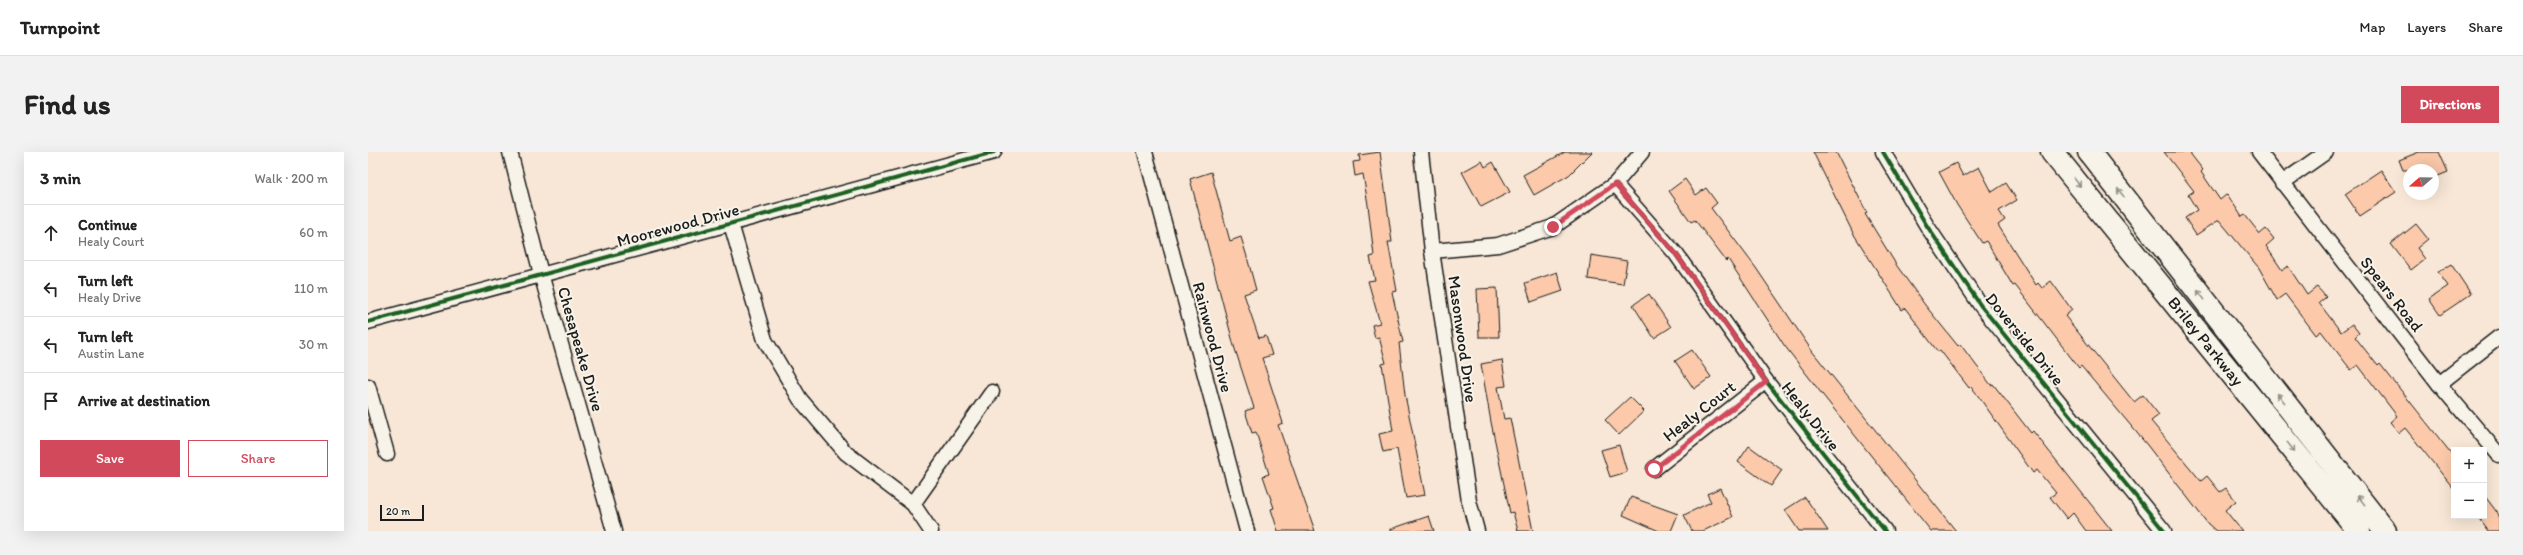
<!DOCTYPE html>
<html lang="en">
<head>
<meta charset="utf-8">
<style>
  body { margin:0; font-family:Itim,sans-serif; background:#f2f2f2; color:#222 }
  .controls { position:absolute; right:12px; bottom:12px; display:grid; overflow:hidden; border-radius:0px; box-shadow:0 4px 16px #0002 }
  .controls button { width:36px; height:36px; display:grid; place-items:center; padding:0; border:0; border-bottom:1px solid #e0e0e0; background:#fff; color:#222; font:20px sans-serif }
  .compass { position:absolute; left:2035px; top:12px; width:36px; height:36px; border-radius:50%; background:#fff; box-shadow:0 4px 16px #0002; rotate:250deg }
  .scale { position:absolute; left:12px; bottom:10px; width:44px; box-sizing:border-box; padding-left:4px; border:2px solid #1c1c1c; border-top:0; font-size:11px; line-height:14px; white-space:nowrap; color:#1c1c1c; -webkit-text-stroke:3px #f7f3e8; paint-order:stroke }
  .stop { position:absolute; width:12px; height:12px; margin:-9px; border:3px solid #d1495b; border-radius:50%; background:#fff }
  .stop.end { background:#d1495b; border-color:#fff; box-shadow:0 1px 4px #0008 }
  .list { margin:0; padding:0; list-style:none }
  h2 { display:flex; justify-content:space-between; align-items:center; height:52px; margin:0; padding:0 16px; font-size:17px }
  h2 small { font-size:13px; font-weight:400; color:#767676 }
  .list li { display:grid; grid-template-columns:26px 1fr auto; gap:12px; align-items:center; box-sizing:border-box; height:56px; padding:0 16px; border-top:1px solid #e0e0e0 }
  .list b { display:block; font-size:15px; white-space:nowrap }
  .list p { margin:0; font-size:13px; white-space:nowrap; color:#767676 }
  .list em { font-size:13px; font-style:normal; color:#767676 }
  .actions { display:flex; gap:8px; padding:12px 16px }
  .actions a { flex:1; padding:9px 0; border:1px solid #d1495b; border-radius:0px; text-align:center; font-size:14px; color:#d1495b }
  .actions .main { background:#d1495b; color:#fff }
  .icon { flex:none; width:22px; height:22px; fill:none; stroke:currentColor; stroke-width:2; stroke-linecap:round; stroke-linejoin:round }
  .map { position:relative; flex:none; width:2131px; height:379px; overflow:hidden; border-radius:0px }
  header { display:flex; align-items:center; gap:24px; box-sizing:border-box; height:56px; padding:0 20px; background:#fff; border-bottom:1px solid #e0e0e0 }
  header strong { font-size:19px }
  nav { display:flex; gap:22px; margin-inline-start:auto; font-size:14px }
  .intro { display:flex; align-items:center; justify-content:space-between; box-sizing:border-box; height:96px; padding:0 24px }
  h1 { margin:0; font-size:28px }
  .button { padding:10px 18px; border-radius:0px; background:#d1495b; color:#fff; font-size:14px; font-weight:700 }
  main { display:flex; gap:24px; padding:0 24px }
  aside { flex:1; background:#fff; border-radius:0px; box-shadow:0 4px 16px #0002 }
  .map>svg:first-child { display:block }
</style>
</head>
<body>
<header>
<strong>Turnpoint</strong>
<nav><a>Map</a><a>Layers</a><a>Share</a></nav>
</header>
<div class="intro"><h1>Find us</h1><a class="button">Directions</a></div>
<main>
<aside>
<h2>3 min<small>Walk · 200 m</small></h2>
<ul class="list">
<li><svg class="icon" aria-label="ahead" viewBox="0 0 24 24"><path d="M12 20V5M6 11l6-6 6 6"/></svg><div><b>Continue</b><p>Healy Court</p></div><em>60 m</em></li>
<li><svg class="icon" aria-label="left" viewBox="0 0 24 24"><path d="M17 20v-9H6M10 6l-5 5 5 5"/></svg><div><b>Turn left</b><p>Healy Drive</p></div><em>110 m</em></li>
<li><svg class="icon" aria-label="left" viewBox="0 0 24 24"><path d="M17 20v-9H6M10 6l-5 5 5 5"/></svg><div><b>Turn left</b><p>Austin Lane</p></div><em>30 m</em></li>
<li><svg class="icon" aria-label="arrive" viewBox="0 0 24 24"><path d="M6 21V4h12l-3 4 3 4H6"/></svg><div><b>Arrive at destination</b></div></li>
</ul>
<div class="actions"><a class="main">Save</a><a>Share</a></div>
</aside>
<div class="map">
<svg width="2131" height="379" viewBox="0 0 2131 379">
  <rect width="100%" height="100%" fill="#f8e7d6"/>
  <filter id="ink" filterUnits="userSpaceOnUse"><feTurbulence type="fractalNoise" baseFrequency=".025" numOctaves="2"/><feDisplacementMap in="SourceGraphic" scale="8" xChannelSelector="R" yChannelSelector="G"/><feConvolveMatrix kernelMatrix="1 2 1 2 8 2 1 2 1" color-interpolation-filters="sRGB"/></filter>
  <g filter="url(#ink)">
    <!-- building -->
    <g fill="#fccaab" stroke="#1c1c1c">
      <polygon points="1012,0 1024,90 1020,90 1029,139 1024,140 1035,190 1031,191 1037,243 1057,343 1038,346 1029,297 1015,300 1011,282 1025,279 1014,212 1018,211 1011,185 1007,186 1004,173 1012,171 1000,129 1007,128 1002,105 1006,104 1000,53 995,22 987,24 985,10 992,9 991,3"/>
      <polygon points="1197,0 1224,0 1201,23 1166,43 1155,23"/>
      <polygon points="1445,0 1468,0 1499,61 1497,62 1529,114 1557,153 1590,194 1592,192 1623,233 1625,232 1663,281 1665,279 1744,379 1718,379 1705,361 1699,367 1682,345 1688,341 1669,318 1665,321 1603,234 1601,236 1572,198 1570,200 1537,156 1534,158 1485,81"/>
      <polygon points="1796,0 1821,0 1835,18 1833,20 1852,48 1859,42 1874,65 1877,63 1892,82 1898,77 1906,87 1898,94 1914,118 1920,114 1939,143 1949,135 1958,145 1951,151 1973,180 1984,172 1991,181 1987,185 2010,214 2012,212 2086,305 2086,337 2037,276 2031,281 2022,270 2029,264 1990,213 1983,218 1953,179 1948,183 1917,142 1909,148 1891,116 1851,68 1828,83 1817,66 1829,58 1820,43 1826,39"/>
      <polygon points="2051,0 2071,0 2080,20 2065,26 2065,18 2035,18 2031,8"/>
      <polygon points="1114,9 1117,15 1125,10 1142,40 1113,55 1094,20"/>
      <polygon points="1588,11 1595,24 1611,15 1624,40 1638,31 1649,48 1631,59 1637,68 1630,73 1668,133 1670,131 1674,136 1683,129 1704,158 1697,164 1766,250 1775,243 1791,263 1783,269 1833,329 1839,324 1852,340 1858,336 1868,349 1857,358 1874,379 1848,379 1840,372 1779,293 1713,214 1711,216 1647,133 1645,134 1618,89 1614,91 1589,53 1571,20"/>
      <polygon points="2013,18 2028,40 1992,64 1977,42"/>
      <polygon points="843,20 862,89 873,85 879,105 888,138 876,142 891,186 898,184 904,203 894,206 915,271 910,273 947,379 910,379 903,357 906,356 895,324 901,322 888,280 884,281 877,259 886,256 866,194 822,27"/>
      <polygon points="1317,27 1328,43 1338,36 1349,51 1343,56 1388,116 1444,199 1588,379 1563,379 1450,237 1416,193 1360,107 1358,109 1327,68 1323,70 1301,39"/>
      <polygon points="2048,72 2060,87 2049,96 2057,107 2043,118 2023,92"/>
      <polygon points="1223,103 1259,109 1255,132 1220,127"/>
      <polygon points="2083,112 2103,142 2072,163 2061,147 2080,134 2070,120"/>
      <polygon points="1189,120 1195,139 1163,150 1157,131"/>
      <polygon points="1129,136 1131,185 1111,185 1109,137"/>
      <polygon points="1281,142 1303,175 1286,186 1265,153"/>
      <polygon points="1324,198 1343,225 1326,237 1307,209"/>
      <polygon points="1134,208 1138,234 1130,235 1136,267 1142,266 1165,379 1150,379 1145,360 1142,361 1123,270 1113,212"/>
      <polygon points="1262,245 1276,259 1251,283 1237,268"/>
      <polygon points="1251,293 1259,320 1242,325 1233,298"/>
      <polygon points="1381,294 1414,318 1403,334 1370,310"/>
      <polygon points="1352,336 1365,365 1335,379 1324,379 1316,363 1343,350 1339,342"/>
      <polygon points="2116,343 2131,363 2131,379 2120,379 2109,364 2116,364"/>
      <polygon points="1263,345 1310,362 1303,379 1291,379 1255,363"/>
      <polygon points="1437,345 1460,379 1431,379 1417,358"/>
      <polygon points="1061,364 1066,379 1023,379 1023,377"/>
    </g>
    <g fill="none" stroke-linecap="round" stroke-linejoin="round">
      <!-- minor casing -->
      <g stroke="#1c1c1c" stroke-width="17">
        <g id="minor">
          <polyline points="142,0 173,122 246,379"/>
          <polyline points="777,0 879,379"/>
          <polyline points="1053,0 1064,99 1101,349 1109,379"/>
          <polyline points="1515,0 1559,74 1613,154 1796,379"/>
          <polyline points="1891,0 2071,232 2131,303"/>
          <polyline points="1914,31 1958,0"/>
          <polyline points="1247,32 1308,102 1398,229 1517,379"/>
          <polyline points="363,72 397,188 432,247 478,301 545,352 563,379"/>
          <polyline points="1064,99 1130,93 1185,75 1247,32 1274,0"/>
          <polyline points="0,170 626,0"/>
          <polyline points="2071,232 2131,185"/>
          <polyline points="0,234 19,302"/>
          <polyline points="1286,317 1398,229"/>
          <polyline points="545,352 624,240"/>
        </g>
      </g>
      <!-- motorway casing -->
      <g stroke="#1c1c1c" stroke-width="25">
        <g id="motorway">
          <polyline points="1684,0 1991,379"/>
          <polyline points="1721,0 2017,379"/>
        </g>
      </g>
      <!-- minor -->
      <use href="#minor" stroke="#f7f3e8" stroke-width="14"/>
      <!-- motorway -->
      <use href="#motorway" stroke="#f7f3e8" stroke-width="22"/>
      <!-- cycleway casing -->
      <g stroke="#f7f3e8" stroke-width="6">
        <g id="cycleway">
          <polyline points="1515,0 1559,74 1613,154 1796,379"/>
          <polyline points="1247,32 1308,102 1398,229 1517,379"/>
          <polyline points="0,170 626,0"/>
        </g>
      </g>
      <!-- cycleway -->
      <use href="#cycleway" stroke="#1b5e20" stroke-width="4"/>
    </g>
    <!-- one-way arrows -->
    <defs><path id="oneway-shaft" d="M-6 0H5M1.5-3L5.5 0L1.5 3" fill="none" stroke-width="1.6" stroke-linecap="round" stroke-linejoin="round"/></defs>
    <g stroke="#94928c">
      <use href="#oneway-shaft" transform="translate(1709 30) rotate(51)"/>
      <use href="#oneway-shaft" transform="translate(1753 41) rotate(-128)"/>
      <use href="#oneway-shaft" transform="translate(1833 143) rotate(-128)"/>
      <use href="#oneway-shaft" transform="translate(1913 246) rotate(-128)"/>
      <use href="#oneway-shaft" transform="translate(1923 295) rotate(51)"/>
      <use href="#oneway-shaft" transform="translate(1993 348) rotate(-128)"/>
    </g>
  </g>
  <g fill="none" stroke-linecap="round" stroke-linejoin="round" filter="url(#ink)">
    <!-- route -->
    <polyline stroke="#d1495b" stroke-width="5" points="1185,75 1247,32 1308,102 1398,230 1286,317"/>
  </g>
  <g text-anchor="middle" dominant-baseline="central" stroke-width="4" stroke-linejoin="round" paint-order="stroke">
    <!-- street labels -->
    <g font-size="17" fill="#1c1c1c" stroke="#f7f3e8">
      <text transform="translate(310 73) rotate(-15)">Moorewood Drive</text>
      <text transform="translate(2024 142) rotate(52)">Spears Road</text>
      <text transform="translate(845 185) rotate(75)">Rainwood Drive</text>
      <text transform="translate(1095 187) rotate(82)">Masonwood Drive</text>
      <text transform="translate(1657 187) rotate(51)">Doverside Drive</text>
      <text transform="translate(1838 189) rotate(51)">Briley Parkway</text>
      <text transform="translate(213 197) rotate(74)">Chesapeake Drive</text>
      <text transform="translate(1331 259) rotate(-38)">Healy Court</text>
      <text transform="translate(1443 264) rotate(52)">Healy Drive</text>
    </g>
  </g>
</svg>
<div class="controls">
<button>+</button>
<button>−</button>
</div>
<svg class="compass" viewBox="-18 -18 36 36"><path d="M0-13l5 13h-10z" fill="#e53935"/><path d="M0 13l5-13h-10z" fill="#767676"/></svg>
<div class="scale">20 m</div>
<div class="stop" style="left:1286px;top:317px"></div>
<div class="stop end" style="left:1185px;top:75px"></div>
</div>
</main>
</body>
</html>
